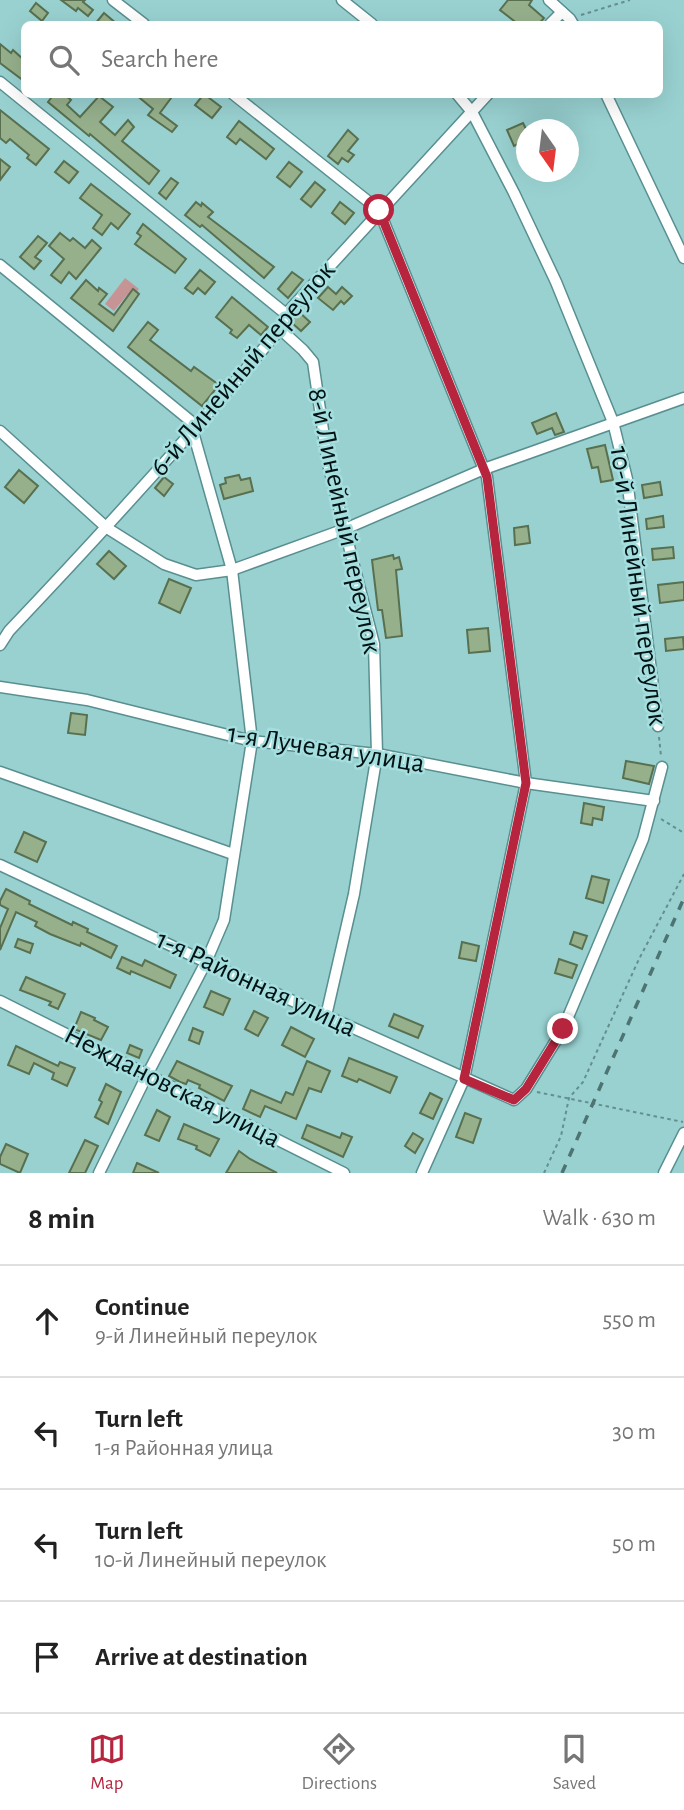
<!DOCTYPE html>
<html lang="en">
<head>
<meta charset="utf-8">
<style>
  body { margin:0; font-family:"Alegreya Sans",sans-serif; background:#f2f2f2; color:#222 }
  .compass { position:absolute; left:516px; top:119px; width:63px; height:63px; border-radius:50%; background:#fff; box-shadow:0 7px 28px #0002; rotate:166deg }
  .stop { position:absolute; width:21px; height:21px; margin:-16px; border:5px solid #b6243e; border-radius:50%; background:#fff }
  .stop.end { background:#b6243e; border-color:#fff; box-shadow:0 2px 7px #0008 }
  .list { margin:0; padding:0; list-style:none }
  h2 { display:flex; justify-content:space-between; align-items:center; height:91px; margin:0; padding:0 28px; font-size:30px }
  h2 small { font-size:23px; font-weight:400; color:#767676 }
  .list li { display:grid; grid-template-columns:46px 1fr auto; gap:21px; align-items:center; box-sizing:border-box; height:112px; padding:0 28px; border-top:2px solid #e0e0e0 }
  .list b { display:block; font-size:26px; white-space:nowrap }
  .list p { margin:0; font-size:23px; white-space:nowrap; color:#767676 }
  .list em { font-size:23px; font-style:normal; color:#767676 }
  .icon { flex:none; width:38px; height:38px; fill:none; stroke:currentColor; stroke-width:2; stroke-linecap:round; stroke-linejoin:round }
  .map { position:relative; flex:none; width:684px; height:1173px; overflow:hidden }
  .search { position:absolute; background:#fff; box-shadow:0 7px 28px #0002; left:21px; right:21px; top:21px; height:77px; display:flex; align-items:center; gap:18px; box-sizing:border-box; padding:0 24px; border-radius:10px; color:#767676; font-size:26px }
  .sheet { height:539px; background:#fff }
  nav { display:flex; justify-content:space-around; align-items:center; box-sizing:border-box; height:98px; border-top:2px solid #e0e0e0; background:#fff; font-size:19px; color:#767676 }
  nav a { display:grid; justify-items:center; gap:4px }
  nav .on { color:#b6243e }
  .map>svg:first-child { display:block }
</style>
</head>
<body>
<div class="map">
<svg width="684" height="1173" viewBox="0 0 684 1173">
  <rect width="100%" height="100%" fill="#99d1d1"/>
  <!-- green -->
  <polygon fill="#c79496" points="125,278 139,289 132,298 127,295 114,311 105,304"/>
  <!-- building -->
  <g fill="#96b08c" stroke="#58704f" stroke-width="2">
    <polygon points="61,0 85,0 83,2 93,10 88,16 78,8 76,11"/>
    <polygon points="508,0 532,0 529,5 544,18 539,24 518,24 500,10"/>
    <polygon points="36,3 48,13 42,21 30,11"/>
    <polygon points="104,13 117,24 95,24"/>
    <polygon points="0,44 11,53 13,50 24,60 24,81 0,63"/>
    <polygon points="54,94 64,94 71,100 67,105 80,117 99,96 113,107 100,122 115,135 128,120 134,127 122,141 159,171 149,184 90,134 89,136 48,102"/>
    <polygon points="135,94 174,94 160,113 177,126 172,132 148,115 153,109"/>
    <polygon points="204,94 221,107 212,118 195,105"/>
    <polygon points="0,110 49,149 36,165 27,158 29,155 10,139 6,143 0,138"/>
    <polygon points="239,121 274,149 266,159 240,139 236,144 227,137"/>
    <polygon points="523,123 527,131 527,140 514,146 507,130"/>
    <polygon points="348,130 358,139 348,151 354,155 348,162 342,158 338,164 328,156"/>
    <polygon points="0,159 10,167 0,180"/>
    <polygon points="64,161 78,172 69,183 55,172"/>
    <polygon points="289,162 302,172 290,187 277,177"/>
    <polygon points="171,178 178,183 166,199 159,193"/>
    <polygon points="315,182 325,190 311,207 301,199"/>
    <polygon points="91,184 130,214 118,229 111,223 102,235 93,228 102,215 80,198"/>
    <polygon points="196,202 201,206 202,203 213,212 208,217 274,267 264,278 202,225 200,227 185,215"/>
    <polygon points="340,202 354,213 345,224 332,213"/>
    <polygon points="143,224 186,259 175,273 135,244 141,236 137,233"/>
    <polygon points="60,233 70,241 73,238 85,248 92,240 101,248 76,279 69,272 61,283 51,275 64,259 49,246"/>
    <polygon points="38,236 47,243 35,257 41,261 34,269 20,257"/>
    <polygon points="200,270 215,282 205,294 198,288 193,294 185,288"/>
    <polygon points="292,272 303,280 288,298 278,289"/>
    <polygon points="86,280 98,291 99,288 107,294 99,304 114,315 133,289 139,294 113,331 71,298"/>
    <polygon points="328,287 336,294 342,287 352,296 344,304 341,301 333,310 318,298"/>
    <polygon points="232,297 268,327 261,335 249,325 237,338 230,333 232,330 216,317"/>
    <polygon points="299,312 310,322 301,331 291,322"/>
    <polygon points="148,322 158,330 150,340 191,371 194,367 219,385 202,406 128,347"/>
    <polygon points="556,413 564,432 555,435 552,428 537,434 532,423"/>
    <polygon points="605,445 613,480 601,482 598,467 592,468 587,449"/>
    <polygon points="19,470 38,486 24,503 5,487"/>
    <polygon points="239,475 241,480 250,478 253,491 224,499 220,485 226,483 225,478"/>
    <polygon points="164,477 173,484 164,496 155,488"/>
    <polygon points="660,482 662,495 644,498 642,485"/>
    <polygon points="663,516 664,527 647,529 646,519"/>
    <polygon points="528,526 530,543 515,545 514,528"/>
    <polygon points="673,547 674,558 653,560 652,549"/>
    <polygon points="109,551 126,566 114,579 97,564"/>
    <polygon points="393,555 394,559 399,557 402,569 396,570 402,636 386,638 382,610 378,610 372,560"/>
    <polygon points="169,579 191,588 180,613 159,603"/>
    <polygon points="684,582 684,600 660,603 658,585"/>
    <polygon points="488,628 490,651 469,653 467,630"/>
    <polygon points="683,637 684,649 666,651 665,639"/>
    <polygon points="71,713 87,715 85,735 68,733"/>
    <polygon points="626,761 654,766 649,784 623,778"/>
    <polygon points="584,803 604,807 602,820 593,818 592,825 581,823"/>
    <polygon points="24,832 46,842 37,862 15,852"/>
    <polygon points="592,876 609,880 603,903 586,898"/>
    <polygon points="6,889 30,901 29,904 72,925 73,922 88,929 87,932 117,946 111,958 81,943 80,946 50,934 35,926 37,922 16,912 0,950 0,928 8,909 0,905 0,901"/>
    <polygon points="574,932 587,936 582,949 570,944"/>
    <polygon points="18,939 33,944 30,953 15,947"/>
    <polygon points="462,942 479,946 476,961 459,958"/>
    <polygon points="122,957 142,966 145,960 176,975 170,988 131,971 130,974 117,968"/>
    <polygon points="559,959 577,965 572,978 555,973"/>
    <polygon points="26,977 65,994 58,1009 49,1005 51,1002 20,990"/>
    <polygon points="211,991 230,999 223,1015 204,1007"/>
    <polygon points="254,1011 268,1018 258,1036 245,1029"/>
    <polygon points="81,1012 95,1018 94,1020 108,1027 101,1040 74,1029"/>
    <polygon points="394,1014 423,1026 418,1038 389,1026"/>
    <polygon points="291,1027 314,1039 305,1057 282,1045"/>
    <polygon points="193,1028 203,1032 199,1044 189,1040"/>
    <polygon points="130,1045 142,1050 139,1058 127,1053"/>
    <polygon points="16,1046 58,1066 60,1062 75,1068 67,1086 52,1079 54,1073 34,1063 29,1074 8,1065"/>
    <polygon points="349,1058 397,1077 390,1093 359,1079 357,1082 342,1076"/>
    <polygon points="177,1061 232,1086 224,1101 199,1088 200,1085 188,1080 186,1084 180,1082 169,1076"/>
    <polygon points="307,1061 330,1071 321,1092 309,1088 296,1119 265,1106 260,1117 243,1109 251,1090 281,1103 286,1092 293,1095"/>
    <polygon points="106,1084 121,1092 108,1124 95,1117 102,1102 99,1100"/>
    <polygon points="430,1093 442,1099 433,1119 420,1113"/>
    <polygon points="157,1110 170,1117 159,1141 145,1135"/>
    <polygon points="465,1113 481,1119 473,1143 456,1137"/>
    <polygon points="184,1124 219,1139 210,1156 196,1149 197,1146 178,1139"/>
    <polygon points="307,1125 340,1138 342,1133 352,1137 343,1157 302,1138"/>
    <polygon points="413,1133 423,1139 415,1153 405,1146"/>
    <polygon points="85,1140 98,1146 85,1173 69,1173"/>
    <polygon points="6,1144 28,1154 20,1173 0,1164 0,1157"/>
    <polygon points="239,1151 250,1159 277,1173 226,1173"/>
    <polygon points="137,1163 159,1173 133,1173"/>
  </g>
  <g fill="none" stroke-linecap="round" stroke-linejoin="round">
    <!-- street casing -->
    <g stroke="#598f90" stroke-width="13">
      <g id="street">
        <polyline points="113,0 144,24"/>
        <polyline points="342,0 372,24"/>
        <polyline points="549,0 570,19 573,24"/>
        <polyline points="550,24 562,12"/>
        <polyline points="0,82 286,314"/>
        <polyline points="233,94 379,210 487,477 526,783 464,1079 422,1173"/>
        <polyline points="457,94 472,112 514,193 556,282 613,422 627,479 658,726"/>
        <polyline points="606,94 684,258"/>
        <polyline points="0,265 198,427"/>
        <polyline points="280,329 303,350 313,362 328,464 374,644 377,754 354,894 326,1016"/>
        <polyline points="0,431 107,528 164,564 196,575 232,570 345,529 484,469 684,398"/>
        <path d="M0,645L9,631C102,533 193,433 280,329L286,314L488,94"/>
        <polyline points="0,687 87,700 252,741 377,754 526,783 654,801"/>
        <polyline points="0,772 233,854"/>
        <polyline points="0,865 206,962 514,1100 526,1089 563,1029 643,839 662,767"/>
        <polyline points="0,1001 344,1173"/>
        <polyline points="99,1173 147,1075 206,962 224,920 252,741 232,570 193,432"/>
        <polyline points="664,1173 684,1133"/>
      </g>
    </g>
    <!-- path -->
    <g stroke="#648f8f" stroke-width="2" stroke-dasharray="3.5 3.5" stroke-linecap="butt">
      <polyline points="581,15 630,0"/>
      <polyline points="659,737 661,756"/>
      <polyline points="661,819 684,833"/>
      <polyline points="537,1092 683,1122"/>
      <polyline points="544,1173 561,1136 569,1098 583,1082 639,959 684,874"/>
    </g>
    <!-- street -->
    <use href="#street" stroke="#fff" stroke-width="10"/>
    <!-- rail -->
    <polyline stroke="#4d7373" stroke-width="3.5" stroke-dasharray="9 9" stroke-linecap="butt" points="562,1173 684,898"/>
  </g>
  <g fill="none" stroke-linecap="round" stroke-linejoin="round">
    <!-- route -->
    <polyline stroke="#b6243e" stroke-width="9" points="379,210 487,477 526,783 464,1079 514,1100 526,1089 563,1029"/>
  </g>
  <g text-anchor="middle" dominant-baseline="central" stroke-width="5" stroke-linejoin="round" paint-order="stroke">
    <!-- street labels -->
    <g font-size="28" fill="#001213" stroke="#a5dede">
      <text transform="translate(243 369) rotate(-50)">6-й Линейный переулок</text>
      <text transform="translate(344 521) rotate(78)">8-й Линейный переулок</text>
      <text transform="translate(638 586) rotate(82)">10-й Линейный переулок</text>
      <text transform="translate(326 749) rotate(9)">1-я Лучевая улица</text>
      <text transform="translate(256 984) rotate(25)">1-я Районная улица</text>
      <text transform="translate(172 1087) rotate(27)">Неждановская улица</text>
    </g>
  </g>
</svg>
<svg class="compass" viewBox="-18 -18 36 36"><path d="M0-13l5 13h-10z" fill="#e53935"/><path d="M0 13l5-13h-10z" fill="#767676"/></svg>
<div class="stop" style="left:379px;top:210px"></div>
<div class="stop end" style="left:563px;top:1029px"></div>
<div class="search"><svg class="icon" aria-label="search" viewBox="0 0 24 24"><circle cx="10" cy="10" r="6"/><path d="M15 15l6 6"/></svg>Search here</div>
</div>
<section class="sheet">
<h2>8 min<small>Walk · 630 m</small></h2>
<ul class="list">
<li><svg class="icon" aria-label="ahead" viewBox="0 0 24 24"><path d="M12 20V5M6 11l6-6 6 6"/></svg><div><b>Continue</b><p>9-й Линейный переулок</p></div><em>550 m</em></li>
<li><svg class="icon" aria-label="left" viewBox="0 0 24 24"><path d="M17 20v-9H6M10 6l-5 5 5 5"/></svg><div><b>Turn left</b><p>1-я Районная улица</p></div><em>30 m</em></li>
<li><svg class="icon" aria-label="left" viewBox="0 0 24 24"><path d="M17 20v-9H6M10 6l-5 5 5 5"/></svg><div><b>Turn left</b><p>10-й Линейный переулок</p></div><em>50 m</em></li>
<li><svg class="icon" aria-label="arrive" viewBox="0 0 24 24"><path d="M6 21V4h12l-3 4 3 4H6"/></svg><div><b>Arrive at destination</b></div></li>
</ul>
</section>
<nav>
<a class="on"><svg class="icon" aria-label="map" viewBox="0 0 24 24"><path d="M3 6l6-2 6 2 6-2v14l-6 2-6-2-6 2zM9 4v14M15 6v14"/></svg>Map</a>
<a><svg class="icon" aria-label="directions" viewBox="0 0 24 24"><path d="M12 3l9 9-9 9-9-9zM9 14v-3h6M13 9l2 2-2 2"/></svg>Directions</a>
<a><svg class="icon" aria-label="saved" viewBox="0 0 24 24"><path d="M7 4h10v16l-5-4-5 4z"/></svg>Saved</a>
</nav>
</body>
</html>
